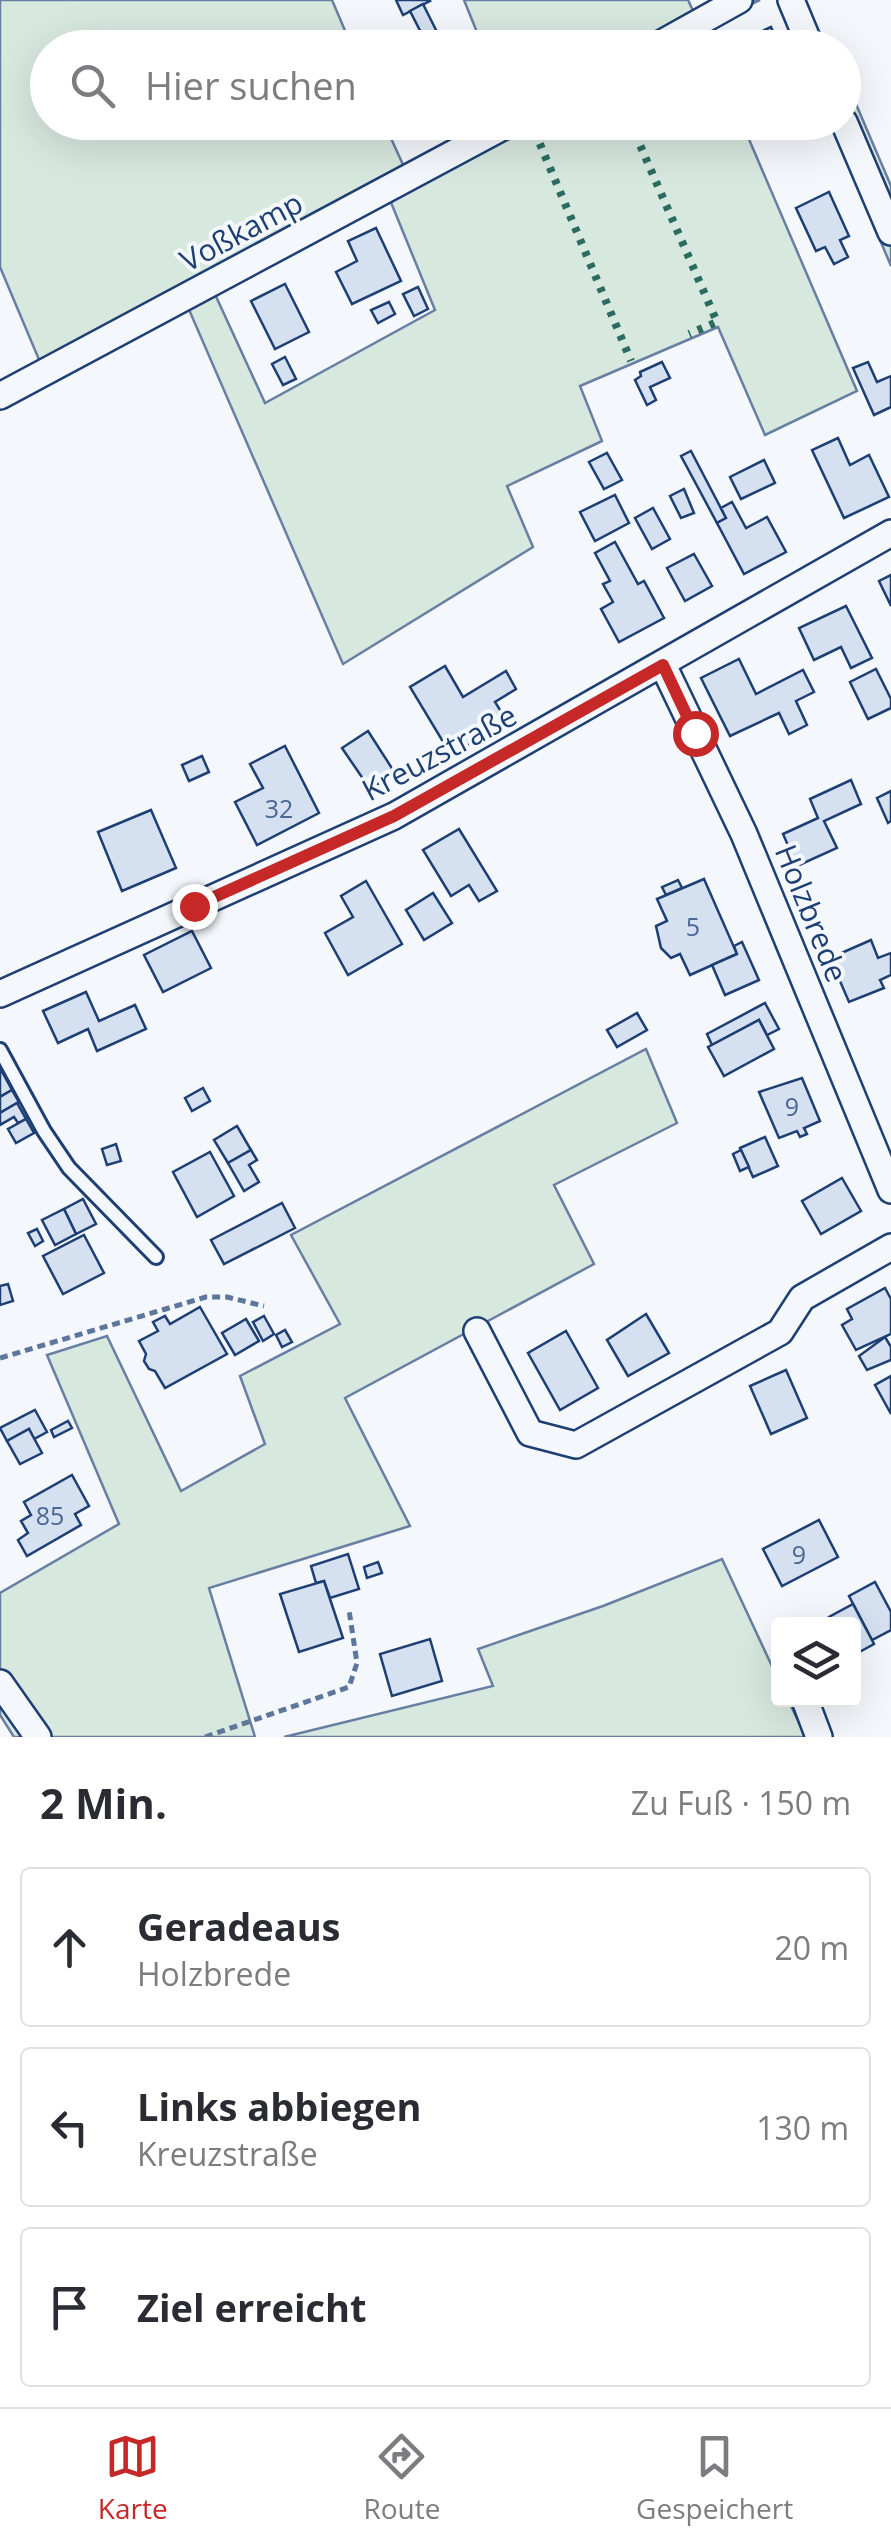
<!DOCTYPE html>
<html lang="de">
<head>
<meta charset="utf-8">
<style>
  body { margin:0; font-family:"Open Sans",sans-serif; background:#f7f7f7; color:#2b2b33 }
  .controls { position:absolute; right:30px; bottom:30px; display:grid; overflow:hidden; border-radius:10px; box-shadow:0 10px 40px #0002 }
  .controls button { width:90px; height:90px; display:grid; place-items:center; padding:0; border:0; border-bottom:2px solid #e1e1e2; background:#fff; color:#2b2b33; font:50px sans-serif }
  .stop { position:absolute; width:30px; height:30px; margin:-22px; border:8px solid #c62828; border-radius:50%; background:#fff }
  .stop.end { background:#c62828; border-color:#fff; box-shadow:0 2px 10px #0008 }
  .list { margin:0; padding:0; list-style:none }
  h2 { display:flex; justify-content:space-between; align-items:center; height:130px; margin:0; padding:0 40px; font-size:42px }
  h2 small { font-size:32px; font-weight:400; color:#7c7c81 }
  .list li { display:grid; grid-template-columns:65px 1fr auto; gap:30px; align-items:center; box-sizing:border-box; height:160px; margin:0 20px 20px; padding:0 20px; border:2px solid #e1e1e2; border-radius:10px }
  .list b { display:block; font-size:38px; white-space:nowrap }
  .list p { margin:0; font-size:32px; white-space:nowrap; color:#7c7c81 }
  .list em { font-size:32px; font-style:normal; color:#7c7c81 }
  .icon { flex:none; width:55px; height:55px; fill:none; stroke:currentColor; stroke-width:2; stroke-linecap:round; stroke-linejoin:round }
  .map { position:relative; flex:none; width:891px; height:1737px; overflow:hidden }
  .search { position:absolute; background:#fff; box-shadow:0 10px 40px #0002; left:30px; right:30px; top:30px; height:110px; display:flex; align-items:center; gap:25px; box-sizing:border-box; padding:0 35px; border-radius:55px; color:#7c7c81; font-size:38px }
  .sheet { height:670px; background:#fff }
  nav { display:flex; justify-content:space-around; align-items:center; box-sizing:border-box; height:140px; border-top:2px solid #e1e1e2; background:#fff; font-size:28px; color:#7c7c81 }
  nav a { display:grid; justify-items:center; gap:5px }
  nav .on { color:#c62828 }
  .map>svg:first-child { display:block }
</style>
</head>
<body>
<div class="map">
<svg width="891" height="1737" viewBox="0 0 891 1737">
  <rect width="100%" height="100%" fill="#f4f7fb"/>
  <!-- green -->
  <g fill="#d7e8df" stroke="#687fa3" stroke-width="2.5" fill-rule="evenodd">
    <path d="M0,0H332L352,47L48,48V122L384,123L405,169L495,123H742L857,391L765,435L718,327L580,386L602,441L507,486L533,547L343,664L187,305L40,362L0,267ZM390,200L435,310L265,403L214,292Z"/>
    <polygon points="464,0 688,0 695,15 720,0 760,0 702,27 710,48 483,47"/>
    <polygon points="844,76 891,186 891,266 831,123 844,122"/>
    <polygon points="646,1049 677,1123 554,1185 594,1264 345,1398 410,1526 209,1588 255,1737 14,1737 0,1715 0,1593 119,1524 47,1355 107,1336 181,1491 265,1444 240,1376 340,1324 291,1235"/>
    <polygon points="722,1559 778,1679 778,1700 788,1700 806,1737 284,1737 493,1686 478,1649 603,1606"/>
  </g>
  <!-- building -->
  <g fill="#d5e0f0" stroke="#1d3f73" stroke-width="2.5">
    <polygon points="396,0 429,0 430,1 403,15"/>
    <polygon points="423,4 445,48 429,48 410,11"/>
    <polygon points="771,27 780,48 728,48 728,47"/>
    <polygon points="747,122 768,122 771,131 753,138"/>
    <polygon points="829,192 849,236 840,240 848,257 834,264 825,247 816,251 796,208"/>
    <polygon points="376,228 401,281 352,304 336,272 357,261 348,241"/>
    <polygon points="285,284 309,332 275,349 251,301"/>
    <polygon points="418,287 428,309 414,316 403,294"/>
    <polygon points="389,302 395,314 378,323 371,310"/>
    <polygon points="285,357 296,379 283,385 272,364"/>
    <polygon points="662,362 670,378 650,387 656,400 647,405 635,380 641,376 640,372"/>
    <polygon points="868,362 877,382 891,376 891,407 874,415 853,368"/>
    <polygon points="838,438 850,465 869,455 889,497 844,518 812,450"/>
    <polygon points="691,451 726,518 717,523 681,456"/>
    <polygon points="607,453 622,480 604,489 589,462"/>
    <polygon points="764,460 775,483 741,499 730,477"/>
    <polygon points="684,489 694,513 681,518 670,496"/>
    <polygon points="615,495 629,523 595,541 580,512"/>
    <polygon points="732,502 746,528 767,517 786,552 744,574 717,523 726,518 721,508"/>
    <polygon points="653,508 670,539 652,549 635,518"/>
    <polygon points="615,542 638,584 644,581 664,618 619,642 601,609 613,602 603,584 610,581 595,553"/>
    <polygon points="694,554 712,586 685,601 667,568"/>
    <polygon points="891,575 891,606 879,581"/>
    <polygon points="846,606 872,658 851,668 841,647 814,660 799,628"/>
    <polygon points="739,659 756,694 803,670 814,692 796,701 807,725 789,734 779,713 730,736 701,678"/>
    <polygon points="445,666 463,697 506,671 516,689 495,702 507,721 451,755 410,687"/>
    <polygon points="876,669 891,699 891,708 868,719 850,682"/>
    <polygon points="368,731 395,773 370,789 342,748"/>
    <polygon points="285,746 319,813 257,845 235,802 263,788 250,764"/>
    <polygon points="202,756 209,772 189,781 182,765"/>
    <polygon points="851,780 861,804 824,821 837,848 797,866 783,834 818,818 810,799"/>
    <polygon points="891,791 891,821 888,823 877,798"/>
    <polygon points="151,810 176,868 122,891 98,832"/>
    <polygon points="459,829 497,891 479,901 469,885 451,896 423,850"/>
    <polygon points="704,879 737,954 690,975 680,954 671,958 661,948 656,926 667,921 657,899"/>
    <polygon points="678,880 682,888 666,895 662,887"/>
    <polygon points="366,881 402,944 348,975 325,933 353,917 341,896"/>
    <polygon points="433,893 452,923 424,940 406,910"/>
    <polygon points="192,931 211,968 163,992 144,955"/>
    <polygon points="871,940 878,958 891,953 891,975 880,980 884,988 849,1002 830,958"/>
    <polygon points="742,942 759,980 725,995 712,965 737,954 734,946"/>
    <polygon points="86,992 99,1021 135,1005 146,1029 97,1051 88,1029 58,1043 43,1011"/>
    <polygon points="765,1003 779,1029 767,1035 759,1020 712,1045 707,1034"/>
    <polygon points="637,1013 647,1030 617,1047 607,1030"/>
    <polygon points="759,1020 774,1049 724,1076 708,1047"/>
    <polygon points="0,1068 12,1090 0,1097"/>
    <polygon points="802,1078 820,1121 804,1128 807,1134 800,1137 797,1131 779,1138 759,1092"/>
    <polygon points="203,1088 210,1101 192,1111 185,1098"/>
    <polygon points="12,1090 19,1102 0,1113 0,1097"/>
    <polygon points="17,1103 26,1119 18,1123 14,1117 0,1125 0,1113"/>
    <polygon points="26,1119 34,1133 16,1143 8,1129"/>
    <polygon points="237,1126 251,1150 228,1163 214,1140"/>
    <polygon points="765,1137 778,1166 753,1177 740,1148"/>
    <polygon points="116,1144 121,1161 107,1165 102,1149"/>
    <polygon points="251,1150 257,1160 249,1165 259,1182 244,1191 228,1163"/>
    <polygon points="741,1150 749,1167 740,1171 733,1154"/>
    <polygon points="210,1152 234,1196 197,1217 173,1172"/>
    <polygon points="842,1178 861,1211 821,1234 802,1201"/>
    <polygon points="83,1199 96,1224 76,1234 64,1209"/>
    <polygon points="282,1203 295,1228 224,1264 211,1240"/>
    <polygon points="64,1209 76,1234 55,1245 42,1220"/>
    <polygon points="37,1229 43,1241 35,1246 28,1233"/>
    <polygon points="84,1235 104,1273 63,1294 43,1256"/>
    <polygon points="8,1284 13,1301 0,1305 0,1286"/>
    <polygon points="885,1288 891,1299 891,1334 856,1350 842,1325 852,1319 847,1309"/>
    <polygon points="200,1307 227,1354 165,1388 155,1371 149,1369 144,1361 146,1354 139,1341 158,1331 153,1322 165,1316 170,1324"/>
    <polygon points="646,1314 669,1353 628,1376 607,1340"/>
    <polygon points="264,1316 274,1334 263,1341 253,1322"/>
    <polygon points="246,1319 259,1341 235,1355 222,1333"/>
    <polygon points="285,1330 292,1342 282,1347 276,1335"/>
    <polygon points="566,1331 598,1388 560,1410 528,1353"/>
    <polygon points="885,1337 891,1347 891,1360 867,1370 859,1356"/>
    <polygon points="786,1370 807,1418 771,1434 750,1386"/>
    <polygon points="891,1376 891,1414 875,1385"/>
    <polygon points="35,1410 47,1432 34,1439 29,1429 7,1441 0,1428"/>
    <polygon points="68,1421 72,1428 54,1437 51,1430"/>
    <polygon points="29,1429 42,1453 20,1464 7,1441"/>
    <polygon points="72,1475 89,1506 75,1514 81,1525 27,1556 18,1540 28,1533 21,1521 31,1515 24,1502"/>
    <polygon points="819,1520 838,1557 782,1586 763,1549"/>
    <polygon points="348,1554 359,1589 330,1598 324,1581 316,1583 311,1566"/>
    <polygon points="378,1562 382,1573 367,1578 364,1567"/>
    <polygon points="324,1581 343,1638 299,1652 280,1594"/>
    <polygon points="875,1582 891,1612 891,1630 872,1640 849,1596"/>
    <polygon points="853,1604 874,1644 854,1655 854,1624 833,1624 829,1617"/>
    <polygon points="430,1639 442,1681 392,1696 380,1654"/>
  </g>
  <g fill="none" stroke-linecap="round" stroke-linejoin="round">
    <!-- lane casing -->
    <g stroke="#1d3f73" stroke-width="18">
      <polyline id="lane" points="0,1050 44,1131 69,1168 156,1257"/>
    </g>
    <!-- street casing -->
    <g stroke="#1d3f73" stroke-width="30">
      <g id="street">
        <polyline points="791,0 811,48"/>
        <polyline points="653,48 739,0"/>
        <polyline points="844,122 891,232"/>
        <polyline points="0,396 512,122"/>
        <polyline points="663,665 744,834 891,1190"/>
        <polyline points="0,994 394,816 891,533"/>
        <polyline points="477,1331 530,1433 576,1445 780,1332 802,1298 891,1247"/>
        <polyline points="0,1683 38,1737"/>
        <polyline points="805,1700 819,1737"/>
      </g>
    </g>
    <!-- path -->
    <g stroke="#5e769c" stroke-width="5" stroke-dasharray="8 5" stroke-linecap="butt">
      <polyline points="0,1358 206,1297 227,1297 264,1306"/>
      <polyline points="205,1737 349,1687 357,1663 349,1610"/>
    </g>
    <!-- lane -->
    <use href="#lane" stroke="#f4f7fb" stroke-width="12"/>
    <!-- street -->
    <use href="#street" stroke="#f4f7fb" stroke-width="25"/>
    <!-- hedge -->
    <g stroke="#2c6c60" stroke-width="8" stroke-dasharray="5 8" stroke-linecap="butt">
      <polyline points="537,122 532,125 631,361"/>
      <polyline points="630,122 717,322 689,334"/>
    </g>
  </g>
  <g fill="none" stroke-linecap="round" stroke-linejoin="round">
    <!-- route -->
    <polyline stroke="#c62828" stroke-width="12" points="194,906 394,816 663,665 695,733"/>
  </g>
  <g text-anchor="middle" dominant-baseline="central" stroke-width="8" stroke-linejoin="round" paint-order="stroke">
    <!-- number labels -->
    <g font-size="25" fill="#4b6792">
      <text x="279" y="808">32</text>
      <text x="693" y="926">5</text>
      <text x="792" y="1106">9</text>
      <text x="50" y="1515">85</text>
      <text x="799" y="1554">9</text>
    </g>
    <!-- street labels -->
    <g font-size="30" fill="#1d3f73" stroke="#f4f7fb">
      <text transform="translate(241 231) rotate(-28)">Voßkamp</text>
      <text transform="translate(439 752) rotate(-28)">Kreuzstraße</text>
      <text transform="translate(812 913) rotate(68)">Holzbrede</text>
    </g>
  </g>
</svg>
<div class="controls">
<button><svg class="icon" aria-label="layers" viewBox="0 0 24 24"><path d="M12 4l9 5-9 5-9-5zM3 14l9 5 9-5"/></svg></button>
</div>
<div class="stop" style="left:695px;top:733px"></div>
<div class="stop end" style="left:194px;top:906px"></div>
<div class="search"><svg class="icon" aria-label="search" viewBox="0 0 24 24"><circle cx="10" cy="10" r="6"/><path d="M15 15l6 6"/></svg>Hier suchen</div>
</div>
<section class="sheet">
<h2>2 Min.<small>Zu Fuß · 150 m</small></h2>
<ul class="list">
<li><svg class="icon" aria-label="ahead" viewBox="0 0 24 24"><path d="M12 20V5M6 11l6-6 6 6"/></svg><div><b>Geradeaus</b><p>Holzbrede</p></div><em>20 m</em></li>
<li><svg class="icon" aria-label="left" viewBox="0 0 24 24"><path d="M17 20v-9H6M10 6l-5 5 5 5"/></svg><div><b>Links abbiegen</b><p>Kreuzstraße</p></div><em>130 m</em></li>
<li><svg class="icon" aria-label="arrive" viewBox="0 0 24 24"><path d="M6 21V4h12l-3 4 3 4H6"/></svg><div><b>Ziel erreicht</b></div></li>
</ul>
</section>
<nav>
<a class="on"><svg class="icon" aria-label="map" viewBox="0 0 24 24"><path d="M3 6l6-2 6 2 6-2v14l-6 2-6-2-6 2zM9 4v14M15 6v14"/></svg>Karte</a>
<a><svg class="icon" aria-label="directions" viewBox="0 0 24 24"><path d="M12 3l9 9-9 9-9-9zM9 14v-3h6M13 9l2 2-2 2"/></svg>Route</a>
<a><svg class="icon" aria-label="saved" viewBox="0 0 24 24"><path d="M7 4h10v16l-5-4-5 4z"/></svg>Gespeichert</a>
</nav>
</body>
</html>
